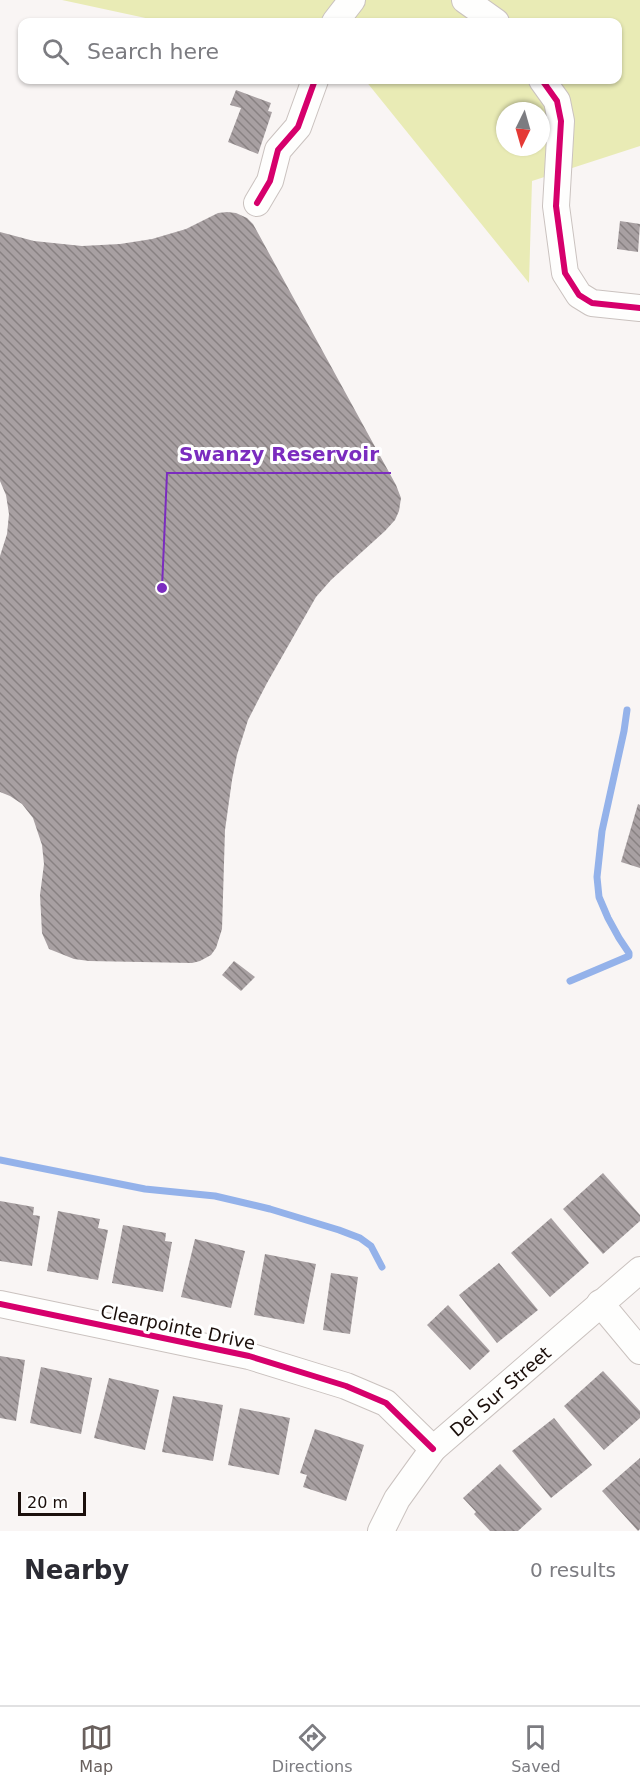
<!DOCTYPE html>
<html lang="en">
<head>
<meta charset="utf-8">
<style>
  body { margin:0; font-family:"DejaVu Sans",sans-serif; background:#f2f2f3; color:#2b2b33 }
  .compass { position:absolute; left:496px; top:102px; width:54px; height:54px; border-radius:50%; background:#fff; box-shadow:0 2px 4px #0004; rotate:185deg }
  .scale { position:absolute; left:18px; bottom:15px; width:68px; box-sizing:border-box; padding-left:6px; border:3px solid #1b0f0b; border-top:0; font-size:16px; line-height:21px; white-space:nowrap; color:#1b0f0b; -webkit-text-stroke:4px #fff; paint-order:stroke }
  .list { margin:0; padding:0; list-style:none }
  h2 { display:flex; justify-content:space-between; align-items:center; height:78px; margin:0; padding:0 24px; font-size:26px }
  h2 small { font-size:20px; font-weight:400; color:#7c7c81 }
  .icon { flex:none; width:33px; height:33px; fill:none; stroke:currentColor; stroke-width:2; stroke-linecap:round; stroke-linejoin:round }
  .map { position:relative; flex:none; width:640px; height:1531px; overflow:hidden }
  .search { position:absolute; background:#fff; box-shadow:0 2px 4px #0004; left:18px; right:18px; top:18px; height:66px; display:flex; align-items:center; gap:15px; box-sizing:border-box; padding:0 21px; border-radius:12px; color:#7c7c81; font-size:22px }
  .sheet { height:174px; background:#fff }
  nav { display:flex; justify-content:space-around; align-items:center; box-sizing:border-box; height:84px; border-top:2px solid #e1e1e2; background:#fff; font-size:16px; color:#7c7c81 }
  nav a { display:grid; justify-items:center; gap:3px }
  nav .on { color:#69605d }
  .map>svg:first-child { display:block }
</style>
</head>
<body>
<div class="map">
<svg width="640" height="1531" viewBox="0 0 640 1531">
  <defs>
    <pattern id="building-back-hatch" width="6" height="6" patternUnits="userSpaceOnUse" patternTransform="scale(1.5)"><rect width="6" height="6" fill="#a8a0a2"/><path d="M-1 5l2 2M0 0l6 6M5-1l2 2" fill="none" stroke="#888182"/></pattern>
  </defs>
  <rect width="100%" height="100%" fill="#f9f5f4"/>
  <!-- grass -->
  <path fill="#e9ebb5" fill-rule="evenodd" d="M62,0H640V146L532,181L529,283L365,80H618V22H164ZM505,111H541V147H505Z"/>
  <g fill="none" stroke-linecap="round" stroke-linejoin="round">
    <!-- stream -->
    <g stroke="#94b2ea" stroke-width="7">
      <polyline points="570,981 629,956 629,953 619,938 608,918 599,897 597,877 602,831 624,731 627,710"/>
      <polyline points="0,1160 145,1189 215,1196 270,1209 339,1230 360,1238 371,1246 382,1267"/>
    </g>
  </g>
  <!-- building -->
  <g fill="url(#building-back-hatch)">
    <polygon points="236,90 271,103 268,111 272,112 258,154 228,142 241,108 230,105"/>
    <polygon points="227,212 236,213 247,218 253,224 396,485 401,498 399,511 395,520 385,531 331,580 316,597 267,683 248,720 237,755 232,780 225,830 222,929 216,948 211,955 200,961 192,963 89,961 74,959 49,949 42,933 40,895 44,864 42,845 33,818 22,804 10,796 0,792 0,556 7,534 9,514 6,495 0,481 0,232 34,241 82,246 120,244 152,239 186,229 218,213"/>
    <polygon points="620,221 640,224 638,252 617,249"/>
    <polygon points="638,804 640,805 640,868 621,862"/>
    <polygon points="234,961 255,977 241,991 222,975"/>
    <polygon points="603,1173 640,1215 640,1221 603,1254 563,1209"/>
    <polygon points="0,1201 34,1207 33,1215 40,1216 32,1266 0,1261"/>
    <polygon points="58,1211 100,1219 98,1228 108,1230 98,1280 47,1271"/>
    <polygon points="551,1218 589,1263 550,1297 511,1253"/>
    <polygon points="123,1225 166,1233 165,1241 172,1242 163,1292 112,1283"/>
    <polygon points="195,1239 245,1251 231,1308 181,1297"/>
    <polygon points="265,1254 316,1264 304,1324 254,1315"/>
    <polygon points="499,1263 538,1310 497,1343 459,1295"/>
    <polygon points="331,1273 358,1277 350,1334 323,1330"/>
    <polygon points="448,1305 490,1351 470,1370 427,1325"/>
    <polygon points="0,1356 25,1360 16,1421 0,1418"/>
    <polygon points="41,1367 92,1378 81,1434 30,1423"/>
    <polygon points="603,1371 640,1411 640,1418 604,1450 564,1406"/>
    <polygon points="109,1378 159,1390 145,1450 94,1438"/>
    <polygon points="173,1396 223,1405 213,1461 162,1452"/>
    <polygon points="240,1408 290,1418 279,1475 228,1465"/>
    <polygon points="554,1418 592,1465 551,1498 512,1451"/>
    <polygon points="315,1429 364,1445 346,1501 303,1487 307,1475 300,1473"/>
    <polygon points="640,1458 640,1529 638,1531 602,1491"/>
    <polygon points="500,1464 542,1509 518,1531 490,1531 474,1514 476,1512 463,1498"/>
  </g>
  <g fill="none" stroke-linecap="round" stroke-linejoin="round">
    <!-- minor casing -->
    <g stroke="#cac2bf" stroke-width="28">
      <g id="minor">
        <polyline points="465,0 496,22"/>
        <polyline points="335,22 352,0"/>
        <polyline points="542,80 557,101 561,121 556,206 565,273 579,295 592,303 640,308"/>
        <polyline points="257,203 270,181 278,150 298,127 315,80"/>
        <polyline points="600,1303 640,1351"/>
        <polyline points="0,1304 249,1356 346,1386 386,1403 433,1449"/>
        <path id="s1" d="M381,1531L397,1499L433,1449L640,1270"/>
      </g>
    </g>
    <!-- minor -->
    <use href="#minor" stroke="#fefefd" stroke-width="26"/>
    <!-- cycleway casing -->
    <g stroke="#fff" stroke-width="10">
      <g id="cycleway">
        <polyline points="542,80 557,101 561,121 556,206 565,273 579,295 592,303 640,308"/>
        <polyline points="257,203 270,181 278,150 298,127 315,80"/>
        <polyline points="0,1304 249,1356 346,1386 386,1403 433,1449"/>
      </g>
    </g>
    <!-- cycleway -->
    <use href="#cycleway" stroke="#d6006c" stroke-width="6"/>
  </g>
  <g text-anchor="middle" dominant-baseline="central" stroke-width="6" stroke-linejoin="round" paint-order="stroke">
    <!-- street labels -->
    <g font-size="18" fill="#1b0f0b" stroke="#fff">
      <text transform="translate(178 1327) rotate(12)">Clearpointe Drive</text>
      <text stroke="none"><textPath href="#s1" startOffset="186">Del Sur Street</textPath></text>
    </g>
  </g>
  <!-- callouts -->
  <path fill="none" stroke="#7b2cbf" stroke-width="2" d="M162 588L167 473H391"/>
  <circle fill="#7b2cbf" stroke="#fff" stroke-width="2" cx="162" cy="588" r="6"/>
  <g font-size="20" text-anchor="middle" font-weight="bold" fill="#7b2cbf" stroke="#fff" stroke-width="6" stroke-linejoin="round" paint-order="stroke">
    <text x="279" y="461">Swanzy Reservoir</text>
  </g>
</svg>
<svg class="compass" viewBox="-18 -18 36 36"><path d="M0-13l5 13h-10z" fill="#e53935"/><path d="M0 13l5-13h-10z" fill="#7c7c81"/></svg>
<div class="scale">20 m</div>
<div class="search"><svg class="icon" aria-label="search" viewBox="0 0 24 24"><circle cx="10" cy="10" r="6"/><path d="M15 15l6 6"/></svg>Search here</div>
</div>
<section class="sheet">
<h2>Nearby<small>0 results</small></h2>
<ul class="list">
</ul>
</section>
<nav>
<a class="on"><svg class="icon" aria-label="map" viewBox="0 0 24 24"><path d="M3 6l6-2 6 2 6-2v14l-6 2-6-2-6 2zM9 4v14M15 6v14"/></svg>Map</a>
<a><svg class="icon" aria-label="directions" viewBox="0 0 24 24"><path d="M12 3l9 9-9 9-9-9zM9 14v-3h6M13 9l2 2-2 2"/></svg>Directions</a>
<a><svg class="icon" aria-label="saved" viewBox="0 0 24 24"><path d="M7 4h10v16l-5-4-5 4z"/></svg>Saved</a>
</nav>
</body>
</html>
